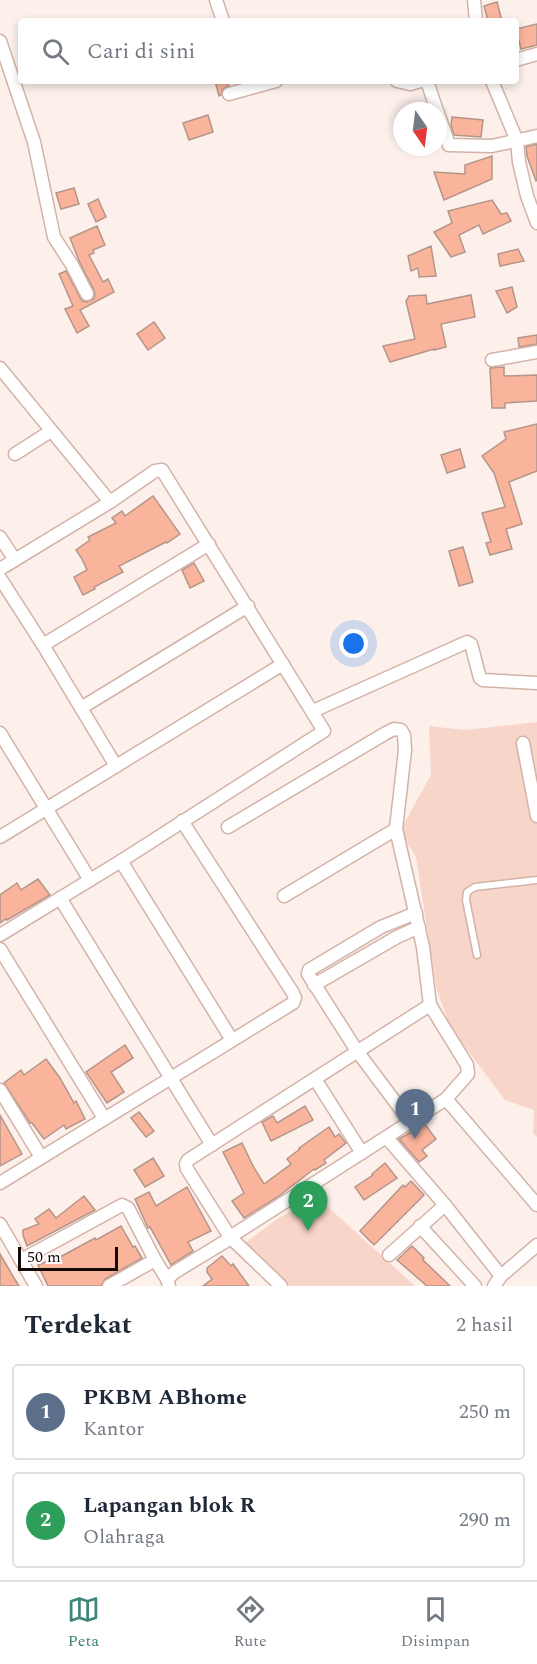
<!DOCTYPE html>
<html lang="id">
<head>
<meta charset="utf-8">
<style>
  body { margin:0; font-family:Spectral,serif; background:#f2f2f3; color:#1f2937 }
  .compass { position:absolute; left:393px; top:102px; width:54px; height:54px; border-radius:50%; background:#fff; box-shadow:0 3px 9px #0003; rotate:166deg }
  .scale { position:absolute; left:18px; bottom:15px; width:100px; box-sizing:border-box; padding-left:6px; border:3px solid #160b08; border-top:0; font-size:16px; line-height:21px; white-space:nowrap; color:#160b08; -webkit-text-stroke:4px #fff; paint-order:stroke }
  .you { position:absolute; left:354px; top:644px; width:21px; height:21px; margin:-15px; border:4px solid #fff; border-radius:50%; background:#1a73e8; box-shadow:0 0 0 9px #1a73e833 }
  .badge { display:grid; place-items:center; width:39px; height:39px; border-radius:50%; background:#3f857b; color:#fff; font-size:20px; font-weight:700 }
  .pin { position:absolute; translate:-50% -50px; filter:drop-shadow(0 2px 3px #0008) }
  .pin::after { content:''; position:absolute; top:32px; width:21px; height:18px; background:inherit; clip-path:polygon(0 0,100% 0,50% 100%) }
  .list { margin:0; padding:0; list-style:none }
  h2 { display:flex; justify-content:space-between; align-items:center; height:78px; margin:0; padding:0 24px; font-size:26px }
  h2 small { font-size:20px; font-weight:400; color:#747a83 }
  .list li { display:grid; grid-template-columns:39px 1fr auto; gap:18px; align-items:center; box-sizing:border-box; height:96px; margin:0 12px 12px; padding:0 12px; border:2px solid #e0e1e3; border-radius:6px }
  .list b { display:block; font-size:22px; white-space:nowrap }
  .list p { margin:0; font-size:20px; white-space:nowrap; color:#747a83 }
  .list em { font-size:20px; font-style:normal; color:#747a83 }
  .icon { flex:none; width:33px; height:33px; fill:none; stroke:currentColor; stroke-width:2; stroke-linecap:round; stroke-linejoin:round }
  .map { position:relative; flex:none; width:537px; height:1286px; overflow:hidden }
  .search { position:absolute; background:#fff; box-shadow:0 3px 9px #0003; left:18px; right:18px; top:18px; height:66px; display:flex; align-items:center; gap:15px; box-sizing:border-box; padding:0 21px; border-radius:6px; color:#747a83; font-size:22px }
  .sheet { height:294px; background:#fff }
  nav { display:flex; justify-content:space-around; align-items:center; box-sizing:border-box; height:84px; border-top:2px solid #e0e1e3; background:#fff; font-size:16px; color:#747a83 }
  nav a { display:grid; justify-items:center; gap:3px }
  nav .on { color:#3f857b }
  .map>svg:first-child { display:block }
</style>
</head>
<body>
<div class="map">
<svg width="537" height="1286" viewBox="0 0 537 1286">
  <rect width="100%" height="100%" fill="#fdf0eb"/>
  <!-- green -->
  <g fill="#f8d5c9">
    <polygon points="537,722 537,1137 533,1133 534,1110 505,1100 450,1027 436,987 416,857 400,831 431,775 429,726 464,730"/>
    <polygon points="317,1197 415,1286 290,1286 245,1243 277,1219"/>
  </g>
  <!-- building -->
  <g fill="#fbb49c" stroke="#b4958a" stroke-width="1.5">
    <polygon points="497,2 502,21 488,21 484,6"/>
    <polygon points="537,24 537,45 521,49 516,29"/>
    <polygon points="215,81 227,81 229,85 223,89 221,95 219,96"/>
    <polygon points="208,115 213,132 189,140 183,123"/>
    <polygon points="452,117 483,120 481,137 454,135 451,125"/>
    <polygon points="537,144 537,180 536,181 527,156 526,147"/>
    <polygon points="492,156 492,179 444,200 434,172 465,174 465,165"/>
    <polygon points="74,188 79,204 61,209 56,193"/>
    <polygon points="98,199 106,217 96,222 88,204"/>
    <polygon points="492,200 501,214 507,213 511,221 483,234 479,225 459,235 465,252 451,257 434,232 452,223 448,211"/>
    <polygon points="97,226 105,245 93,250 94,253 89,255 103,282 108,279 114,292 80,310 89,326 77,333 65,309 73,306 59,274 66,271 82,301 87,302 94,299 95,295 94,290 80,263 70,238"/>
    <polygon points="431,246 436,276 419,277 418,268 411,271 408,256"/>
    <polygon points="518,249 524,261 500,266 498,254"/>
    <polygon points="512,287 517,307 507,313 496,291"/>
    <polygon points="426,295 427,304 471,295 475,317 441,324 446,347 434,350 434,349 390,362 383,346 415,339 406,301 409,296"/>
    <polygon points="154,322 165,338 148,350 137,334"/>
    <polygon points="537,335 537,344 519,347 518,338"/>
    <polygon points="504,367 504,376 537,375 537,401 505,403 505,408 492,408 490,368"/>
    <polygon points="537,424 537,471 509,482 522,524 506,529 512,549 490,555 486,543 491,542 482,513 505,507 494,473 482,456 506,439 504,432"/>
    <polygon points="460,449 465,467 447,473 441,455"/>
    <polygon points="153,496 180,534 167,543 166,542 119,566 123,572 94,587 95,589 83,595 74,577 87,570 82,559 76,550 90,540 88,537 116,523 112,518 122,511 125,516"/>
    <polygon points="463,547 473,582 459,586 449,551"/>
    <polygon points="194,563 204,581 190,588 182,570"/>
    <polygon points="38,879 50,895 7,920 6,919 0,923 0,895 17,883 21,890"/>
    <polygon points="125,1045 133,1058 111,1072 124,1092 107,1103 86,1072"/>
    <polygon points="46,1059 60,1078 74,1103 76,1101 85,1119 66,1129 64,1125 44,1139 32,1123 30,1123 4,1083 21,1070 24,1075"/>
    <polygon points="305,1106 313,1120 271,1141 262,1122 273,1116 277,1123"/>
    <polygon points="139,1112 154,1131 146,1137 131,1118"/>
    <polygon points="0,1115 22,1154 0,1166"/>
    <polygon points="424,1123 436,1139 422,1150 427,1156 419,1162 399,1139 415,1130"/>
    <polygon points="329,1127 335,1137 339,1134 346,1143 324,1160 326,1163 315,1170 314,1169 279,1196 244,1218 232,1201 244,1193 223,1152 242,1143 253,1166 264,1184 291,1164 287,1159 300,1149 299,1148"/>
    <polygon points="153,1158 164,1176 145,1187 134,1170"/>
    <polygon points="385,1163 397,1178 364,1200 355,1187 373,1175 372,1174"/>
    <polygon points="411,1181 424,1195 374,1245 360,1231 403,1185 405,1187"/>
    <polygon points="187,1187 211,1231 188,1242 193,1251 171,1265 150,1227 148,1228 135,1199 149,1192 156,1206"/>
    <polygon points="84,1196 95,1210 27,1246 23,1235 23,1230 39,1224 35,1219 49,1209 56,1218"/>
    <polygon points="121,1226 133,1247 135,1246 142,1258 105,1279 101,1286 48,1286 38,1265 59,1256 60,1257 95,1238 96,1240"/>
    <polygon points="412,1246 424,1258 423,1260 450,1286 427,1286 397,1260"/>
    <polygon points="0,1254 14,1278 19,1286 0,1286"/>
    <polygon points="222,1256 231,1266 233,1264 249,1286 203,1286 212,1279 207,1272 207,1268"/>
  </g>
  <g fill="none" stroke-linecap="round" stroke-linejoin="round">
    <!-- lane casing -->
    <g stroke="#d3b3a8" stroke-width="9">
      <polyline id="lane" points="477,955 466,900 467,892 475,887 537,880"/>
    </g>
    <!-- street casing -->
    <g stroke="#d3b3a8" stroke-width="15">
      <g id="street">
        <polyline points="216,0 223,21"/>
        <polyline points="474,0 476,21"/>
        <polyline points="0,41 34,142 54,237 72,265 87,294"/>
        <polyline points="516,60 537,54"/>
        <polyline points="397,81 410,84 421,81"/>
        <polyline points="427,81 437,111"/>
        <polyline points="492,81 517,141 519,162 527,196 537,223"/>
        <polyline points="229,94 276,81"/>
        <polyline points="438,113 449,145 492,146 537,136"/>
        <polyline points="492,360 537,352"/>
        <polyline points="0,368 110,502"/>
        <polyline points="15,454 51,431"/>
        <polyline points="0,537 15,560"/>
        <polyline points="0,569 110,502 155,471 162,470 324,731 121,861 0,935"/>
        <polyline points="0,578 43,645 116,766"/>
        <polyline points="43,645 209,544"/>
        <polyline points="81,708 248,606"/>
        <polyline points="313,711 467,642 471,644 480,678 483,680 537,683"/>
        <polyline points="0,733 90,880"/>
        <polyline points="523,743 537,816"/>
        <polyline points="0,837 283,664"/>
        <polyline points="121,861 232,1040"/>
        <polyline points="284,896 396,829"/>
        <polyline points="60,898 212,1145"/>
        <polyline points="0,949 104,1118"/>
        <polyline points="314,985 397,937 419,927"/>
        <polyline points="315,1079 362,1153"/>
        <polyline points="0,1090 41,1157"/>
        <polyline points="446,1099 537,1205"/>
        <polyline points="411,1123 357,1051 308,974 309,970 381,927 416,913"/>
        <polyline points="387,1138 445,1205 501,1276"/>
        <polyline points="0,1183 293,1003 295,998 293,993 182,821"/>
        <polyline points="0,1224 36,1286"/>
        <polyline points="420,1226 475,1286"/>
        <polyline points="389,1255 445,1205"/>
        <polyline points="21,1260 122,1205 128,1208 155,1260"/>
        <polyline points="109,1286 155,1260 167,1279"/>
        <polyline points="169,1286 167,1279 175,1272 226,1241 230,1237 446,1099 468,1074 467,1065 430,1005 423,947 396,829 405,750 404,735 401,730 394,729 386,733 228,827"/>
        <polyline points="281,1286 230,1237 187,1169 186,1164 188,1160 430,1005"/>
        <polyline points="494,1286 501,1276 537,1245"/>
      </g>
    </g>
    <!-- lane -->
    <use href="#lane" stroke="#fff" stroke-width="6"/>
    <!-- street -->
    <use href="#street" stroke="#fff" stroke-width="12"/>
  </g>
</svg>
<svg class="compass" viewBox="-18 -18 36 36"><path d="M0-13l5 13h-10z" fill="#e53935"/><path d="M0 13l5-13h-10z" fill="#747a83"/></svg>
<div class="scale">50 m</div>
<div class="you"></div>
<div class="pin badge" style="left:415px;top:1139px;background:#5c6f8a">1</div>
<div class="pin badge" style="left:308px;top:1231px;background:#2e9e5b">2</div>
<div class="search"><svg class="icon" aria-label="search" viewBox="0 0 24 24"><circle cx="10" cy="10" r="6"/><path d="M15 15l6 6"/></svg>Cari di sini</div>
</div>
<section class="sheet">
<h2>Terdekat<small>2 hasil</small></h2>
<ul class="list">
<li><span class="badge" style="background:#5c6f8a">1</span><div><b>PKBM ABhome</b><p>Kantor</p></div><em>250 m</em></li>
<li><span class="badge" style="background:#2e9e5b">2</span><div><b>Lapangan blok R</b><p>Olahraga</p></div><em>290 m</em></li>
</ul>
</section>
<nav>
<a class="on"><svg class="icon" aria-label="map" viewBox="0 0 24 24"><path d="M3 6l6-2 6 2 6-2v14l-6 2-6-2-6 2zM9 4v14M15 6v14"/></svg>Peta</a>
<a><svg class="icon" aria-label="directions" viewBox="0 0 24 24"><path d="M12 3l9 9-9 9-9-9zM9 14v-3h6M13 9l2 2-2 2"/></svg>Rute</a>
<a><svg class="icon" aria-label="saved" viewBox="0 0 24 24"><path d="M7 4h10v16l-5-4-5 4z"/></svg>Disimpan</a>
</nav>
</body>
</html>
